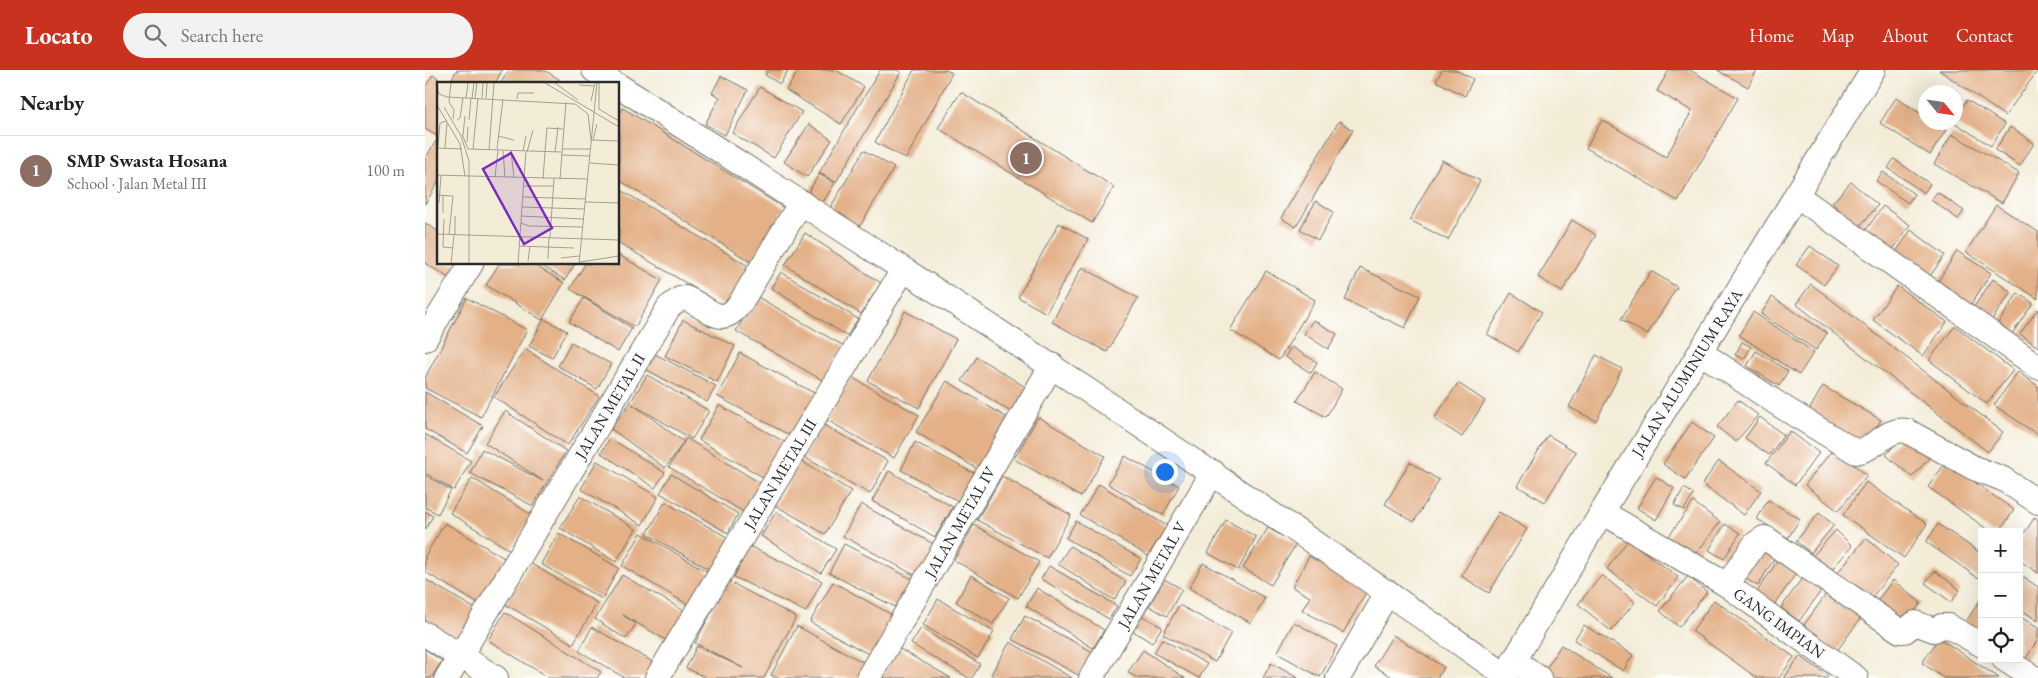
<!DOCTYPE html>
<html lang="en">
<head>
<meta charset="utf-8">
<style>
  body { margin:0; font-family:"EB Garamond",serif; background:#f2f2f2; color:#202124 }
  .controls { position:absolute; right:15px; bottom:15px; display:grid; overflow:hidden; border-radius:0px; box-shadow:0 5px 20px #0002 }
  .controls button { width:45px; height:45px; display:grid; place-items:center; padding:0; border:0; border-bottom:1px solid #e0e0e0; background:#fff; color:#202124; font:25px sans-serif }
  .compass { position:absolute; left:1493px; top:15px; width:45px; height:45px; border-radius:50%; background:#fff; box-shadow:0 5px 20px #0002; rotate:119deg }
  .you { position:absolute; left:739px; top:401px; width:18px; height:18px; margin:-12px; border:4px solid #fff; border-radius:50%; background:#1a73e8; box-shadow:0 0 0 8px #1a73e833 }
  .badge { display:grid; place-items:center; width:32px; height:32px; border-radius:50%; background:#c8321e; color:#fff; font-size:16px; font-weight:700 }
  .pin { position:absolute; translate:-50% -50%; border:2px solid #fff; box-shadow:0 1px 5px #0006 }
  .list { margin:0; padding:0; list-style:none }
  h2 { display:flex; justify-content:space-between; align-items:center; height:65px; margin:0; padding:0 20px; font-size:21px }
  h2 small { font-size:16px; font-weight:400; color:#757577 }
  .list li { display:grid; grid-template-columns:32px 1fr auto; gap:15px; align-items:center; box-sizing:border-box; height:70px; padding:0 20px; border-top:1px solid #e0e0e0 }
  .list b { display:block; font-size:19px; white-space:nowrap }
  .list p { margin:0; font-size:16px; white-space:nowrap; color:#757577 }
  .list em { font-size:16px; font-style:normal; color:#757577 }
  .icon { flex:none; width:28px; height:28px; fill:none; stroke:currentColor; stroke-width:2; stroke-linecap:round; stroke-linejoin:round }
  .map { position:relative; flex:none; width:1613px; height:608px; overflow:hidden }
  header { display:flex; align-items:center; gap:30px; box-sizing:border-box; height:70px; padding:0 25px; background:#c8321e; color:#fff }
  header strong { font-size:24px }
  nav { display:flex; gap:28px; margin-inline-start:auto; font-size:18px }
  .search { width:350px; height:45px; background:#f2f2f2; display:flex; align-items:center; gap:12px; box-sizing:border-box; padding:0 18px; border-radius:28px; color:#757577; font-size:19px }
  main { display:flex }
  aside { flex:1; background:#fff }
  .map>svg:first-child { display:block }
</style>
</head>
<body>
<header>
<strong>Locato</strong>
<div class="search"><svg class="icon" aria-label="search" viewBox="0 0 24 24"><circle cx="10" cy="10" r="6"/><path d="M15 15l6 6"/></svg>Search here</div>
<nav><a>Home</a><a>Map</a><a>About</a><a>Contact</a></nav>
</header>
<main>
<aside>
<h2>Nearby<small></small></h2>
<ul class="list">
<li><span class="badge" style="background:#8d6e63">1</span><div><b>SMP Swasta Hosana</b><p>School · Jalan Metal III</p></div><em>100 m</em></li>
</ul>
</aside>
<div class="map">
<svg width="1613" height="608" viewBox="0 0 1613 608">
  <rect width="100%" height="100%" fill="#fff"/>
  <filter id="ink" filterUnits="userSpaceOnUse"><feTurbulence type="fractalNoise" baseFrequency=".02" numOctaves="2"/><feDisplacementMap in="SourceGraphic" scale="10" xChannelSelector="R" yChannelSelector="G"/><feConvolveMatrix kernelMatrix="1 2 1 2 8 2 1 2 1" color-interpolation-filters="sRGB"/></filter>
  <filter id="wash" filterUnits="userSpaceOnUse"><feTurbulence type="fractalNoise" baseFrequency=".0096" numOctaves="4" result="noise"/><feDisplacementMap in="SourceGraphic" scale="20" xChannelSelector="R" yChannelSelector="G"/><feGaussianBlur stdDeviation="1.12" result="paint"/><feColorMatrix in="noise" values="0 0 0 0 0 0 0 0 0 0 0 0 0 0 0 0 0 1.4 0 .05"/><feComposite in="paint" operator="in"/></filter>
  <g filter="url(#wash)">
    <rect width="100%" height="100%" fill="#f3ecd7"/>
    <g id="blocks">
      <!-- building -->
      <g fill="#e3b087">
        <polygon points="32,0 77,0 70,14 33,14 26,10"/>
        <polygon points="84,0 119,0 134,9 132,14 75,14"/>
        <polygon points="343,0 363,0 355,14 340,5"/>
        <polygon points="374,0 411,0 439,17 416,54 361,20"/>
        <polygon points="455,0 472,0 476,2 411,112 394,103"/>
        <polygon points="489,0 521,0 527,3 481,89 450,72"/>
        <polygon points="1017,0 1031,0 1048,9 1040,26 1011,11"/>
        <polygon points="1244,0 1265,0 1313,28 1253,131 1161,78 1177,50 1241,87 1267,41 1232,21"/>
        <polygon points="1292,0 1332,0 1323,17"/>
        <polygon points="1514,0 1613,0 1580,46"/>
        <polygon points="8,5 21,14 14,14 14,67 0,59 0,17"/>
        <polygon points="296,6 323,20 300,65 280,54 295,27 287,23"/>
        <polygon points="335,17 377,42 349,88 307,63"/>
        <polygon points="536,22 689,117 667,153 513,58"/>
        <polygon points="1471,28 1500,46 1500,52 1510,52 1521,60 1505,85 1455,53"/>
        <polygon points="1542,30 1580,54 1566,76 1530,53 1530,48"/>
        <polygon points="198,38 359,138 326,192 194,110 194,45"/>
        <polygon points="914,51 928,60 871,157 856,148"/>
        <polygon points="384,54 407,70 382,107 359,92"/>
        <polygon points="1585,57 1609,73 1595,96 1570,80"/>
        <polygon points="1527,64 1594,103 1577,133 1509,94"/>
        <polygon points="11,71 14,73 14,111 0,134 0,89"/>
        <polygon points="439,80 469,98 434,158 404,140"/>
        <polygon points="1469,89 1505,114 1499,123 1463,98"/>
        <polygon points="1017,90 1055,111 1023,170 985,150"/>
        <polygon points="1458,102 1489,124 1483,133 1451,111"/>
        <polygon points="394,104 410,113 398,132 383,123"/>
        <polygon points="1426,112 1453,135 1434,157 1407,133"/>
        <polygon points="194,119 325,197 301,237 194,173"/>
        <polygon points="1512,122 1539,141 1533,149 1506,130"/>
        <polygon points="891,131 909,142 893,170 875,159"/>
        <polygon points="1571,135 1613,162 1613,229 1541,182"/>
        <polygon points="1458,136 1485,155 1467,181 1440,161"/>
        <polygon points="1147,150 1171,165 1137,222 1113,207"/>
        <polygon points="0,153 14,162 14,194 32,194 24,208 0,193"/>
        <polygon points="634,153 663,169 621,243 593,227"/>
        <polygon points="1486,160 1520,185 1500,213 1466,189"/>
        <polygon points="380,163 456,213 436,244 360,195"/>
        <polygon points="1385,176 1413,196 1399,215 1371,195"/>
        <polygon points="1532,181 1566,203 1541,242 1507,221"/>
        <polygon points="194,185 237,210 210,257 145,219 160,194 194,194"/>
        <polygon points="74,194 108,194 139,213 117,250 61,215"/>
        <polygon points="114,194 150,194 140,210"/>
        <polygon points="657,197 713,228 682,282 627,252"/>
        <polygon points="935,198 995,226 980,258 920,230"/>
        <polygon points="841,201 890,230 854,290 805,260"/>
        <polygon points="1226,201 1252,217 1222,265 1196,249"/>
        <polygon points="356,202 433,249 422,266 346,218"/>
        <polygon points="1568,209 1586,222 1564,254 1546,241"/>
        <polygon points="1386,214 1578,362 1563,382 1371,234"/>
        <polygon points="1472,216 1522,252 1498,286 1448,250"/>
        <polygon points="1086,223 1117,242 1093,282 1062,264"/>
        <polygon points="1593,223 1608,233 1585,267 1570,258"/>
        <polygon points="331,226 419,276 399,311 311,261"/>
        <polygon points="1347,227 1402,263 1391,280 1336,244"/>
        <polygon points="42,228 102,260 56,347 0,318 0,308"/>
        <polygon points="159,228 207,258 193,282 144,252"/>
        <polygon points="1613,239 1613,277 1595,264"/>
        <polygon points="480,241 531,269 494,338 443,311"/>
        <polygon points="1328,242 1389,282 1374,305 1314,265"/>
        <polygon points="119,249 142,261 127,288 104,276"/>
        <polygon points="258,250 310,276 292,312 240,286"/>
        <polygon points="888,250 912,264 903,279 879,264"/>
        <polygon points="1530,256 1588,300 1562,334 1504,290"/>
        <polygon points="146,272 186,294 172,319 133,296"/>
        <polygon points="1317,272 1326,277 1319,289 1310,285"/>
        <polygon points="866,277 892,292 886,303 860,287"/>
        <polygon points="100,279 174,326 143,375 69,327"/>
        <polygon points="1331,281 1363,301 1354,316 1322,296"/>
        <polygon points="315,283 391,324 368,367 292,326"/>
        <polygon points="230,284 291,316 282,332 222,300"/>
        <polygon points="1171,285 1197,299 1171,351 1144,337"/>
        <polygon points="552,287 607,321 592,346 537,311"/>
        <polygon points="890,302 917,319 901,347 872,331"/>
        <polygon points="1593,302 1613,316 1613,365 1569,335"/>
        <polygon points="222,305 284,341 267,369 207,334 259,372 240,398 186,359 205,333"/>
        <polygon points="426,307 494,345 469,388 402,350"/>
        <polygon points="522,311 589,352 559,403 491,362"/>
        <polygon points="1033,313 1060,331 1037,367 1009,349"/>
        <polygon points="1398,316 1456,350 1439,378 1382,344"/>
        <polygon points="0,322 58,356 42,383 0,359"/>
        <polygon points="1313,330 1333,345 1311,372 1292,357"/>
        <polygon points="294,335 363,374 343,410 274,370"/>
        <polygon points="80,341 141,381 108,436 45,403 57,379 118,411 60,373"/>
        <polygon points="613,347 680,386 656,427 589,389"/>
        <polygon points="1335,347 1359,365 1344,385 1320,368"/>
        <polygon points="1267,352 1289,368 1260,409 1238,394"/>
        <polygon points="397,354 463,391 445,424 379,387"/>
        <polygon points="1365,361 1394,383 1370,415 1341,393"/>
        <polygon points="1479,363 1506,386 1487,407 1461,385"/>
        <polygon points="0,364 46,391 29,420 0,403"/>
        <polygon points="1123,365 1151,382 1120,432 1092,416"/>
        <polygon points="185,368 240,403 230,418 176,383"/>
        <polygon points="261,368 340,416 322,444 244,397"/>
        <polygon points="490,372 552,405 537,433 476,400"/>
        <polygon points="1408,379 1442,405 1413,441 1380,415"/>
        <polygon points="700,386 754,416 738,445 683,414"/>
        <polygon points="172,391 233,427 217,455 156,419"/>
        <polygon points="376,391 426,421 400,464 350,435"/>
        <polygon points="1294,391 1336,421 1319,445 1277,414"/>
        <polygon points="985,392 1014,410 989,452 960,434"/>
        <polygon points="1521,392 1589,440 1574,462 1566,462 1503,417"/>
        <polygon points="464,401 528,437 510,467 447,431"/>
        <polygon points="246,404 313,444 303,463 235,423"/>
        <polygon points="0,405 26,420 13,444 0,437"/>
        <polygon points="577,406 646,445 622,488 552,450"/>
        <polygon points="1231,407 1249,418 1231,450 1212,438"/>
        <polygon points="47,408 107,445 85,480 25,443"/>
        <polygon points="1441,412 1502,454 1479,488 1418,445"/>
        <polygon points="674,414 742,456 723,486 655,445"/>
        <polygon points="1259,418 1269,424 1259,440 1249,435"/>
        <polygon points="155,426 211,459 191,492 135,458"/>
        <polygon points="1343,430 1375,449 1363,468 1332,449"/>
        <polygon points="240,432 307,470 289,502 222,464"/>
        <polygon points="1268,432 1295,452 1265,492 1239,473"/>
        <polygon points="436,434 512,476 495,508 418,466"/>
        <polygon points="0,441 8,446 0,460"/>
        <polygon points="351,442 411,479 396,503 336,466"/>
        <polygon points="1074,442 1102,459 1064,523 1036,506"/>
        <polygon points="1394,443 1409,455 1386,483 1371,471"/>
        <polygon points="1610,447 1613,450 1613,503 1594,490 1594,471"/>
        <polygon points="801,450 831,467 813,500 783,483"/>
        <polygon points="651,451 716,489 705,506 641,468"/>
        <polygon points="20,453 81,489 54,534 0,502 0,486"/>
        <polygon points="1300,454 1315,463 1299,489 1284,480"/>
        <polygon points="1513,454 1557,484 1557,502 1553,508 1501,472"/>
        <polygon points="549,455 614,492 593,528 529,490"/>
        <polygon points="843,458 871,474 846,515 818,498"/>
        <polygon points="1411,460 1427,476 1402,505 1385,489"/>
        <polygon points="133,463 194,498 177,529 116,494"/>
        <polygon points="216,463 288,505 269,538 197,496"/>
        <polygon points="1441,468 1473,495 1441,534 1409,507"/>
        <polygon points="1203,470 1253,507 1232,536 1182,499"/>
        <polygon points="419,474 489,510 474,539 404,503"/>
        <polygon points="324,476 397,511 381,542 309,507"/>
        <polygon points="645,476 701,512 689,530 633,494"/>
        <polygon points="1334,476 1351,485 1333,516 1316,506"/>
        <polygon points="884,486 943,519 918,563 877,540 885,527 867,517"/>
        <polygon points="1355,487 1374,499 1346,540 1328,528"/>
        <polygon points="105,493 172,533 148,574 80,534"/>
        <polygon points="778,493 840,528 826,553 764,518"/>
        <polygon points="624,496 692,536 684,549 616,509"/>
        <polygon points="1510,501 1535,520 1526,532 1500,513"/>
        <polygon points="1380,504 1399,517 1374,551 1356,538"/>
        <polygon points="1594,504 1613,517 1613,551 1594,538"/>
        <polygon points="197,505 265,544 248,574 198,545 211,554 201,569 170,549"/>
        <polygon points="546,505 584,528 568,554 531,532"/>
        <polygon points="1177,505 1210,532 1186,561 1153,534"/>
        <polygon points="1263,506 1282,522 1254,557 1235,541"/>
        <polygon points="0,509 54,541 34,575 0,554"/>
        <polygon points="739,509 757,519 742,546 724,536"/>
        <polygon points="1468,510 1496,533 1477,557 1449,535"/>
        <polygon points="303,511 371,547 339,608 282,608 261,598 272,576 318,598 270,573"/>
        <polygon points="408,512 469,546 447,586 385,552"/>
        <polygon points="612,518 679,560 668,578 601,536"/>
        <polygon points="1404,520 1438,545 1411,582 1377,558"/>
        <polygon points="1557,527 1557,563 1540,553"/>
        <polygon points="513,529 569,562 553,588 498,555"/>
        <polygon points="1289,530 1369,587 1354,608 1332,608 1267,561"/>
        <polygon points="754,535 806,563 790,592 738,564"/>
        <polygon points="80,542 176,602 172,608 124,608 63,570"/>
        <polygon points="716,545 737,557 727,573 708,561"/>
        <polygon points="600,546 668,582 655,606 587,569"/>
        <polygon points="1594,546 1613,558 1613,569 1600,590 1594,586"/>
        <polygon points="869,552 912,576 895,607 852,583"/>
        <polygon points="1159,555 1208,585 1198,601 1149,570"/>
        <polygon points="372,556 441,594 433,608 352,608 346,605"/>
        <polygon points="167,557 228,592 219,608 200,608 154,581"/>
        <polygon points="496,558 555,594 547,608 544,608 486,574"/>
        <polygon points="968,565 1019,597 1012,608 969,608 949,596"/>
        <polygon points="1514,568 1574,608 1519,608 1497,593"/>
        <polygon points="737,569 782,594 774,608 729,583"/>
        <polygon points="585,572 647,608 572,608 566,604"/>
        <polygon points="1136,575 1187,608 1128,608 1119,602"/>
        <polygon points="473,578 526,608 456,608"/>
        <polygon points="0,579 17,591 6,608 0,608"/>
        <polygon points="718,580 760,608 712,608 703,602"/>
        <polygon points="1375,586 1403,606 1402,608 1359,608"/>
        <polygon points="846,593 873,608 838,608"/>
      </g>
    </g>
  </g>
  <g filter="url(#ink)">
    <use href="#blocks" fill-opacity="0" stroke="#716f67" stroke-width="1"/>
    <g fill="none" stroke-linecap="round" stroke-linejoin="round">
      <!-- minor casing -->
      <g stroke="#716f67" stroke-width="26">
        <g id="minor">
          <polyline points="169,0 190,14"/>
          <path d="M194,16C493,207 790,401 1080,605"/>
          <polyline points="1371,125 1613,297"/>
          <polyline points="0,269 46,194"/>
          <path d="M1275,282L1356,336L1431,382C1451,379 1462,357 1482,361L1549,398L1578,409L1613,432"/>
          <polyline points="1177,442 1302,515 1330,474 1339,468 1342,469 1475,561 1480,561 1490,553 1509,560 1517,556 1523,556 1557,575"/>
          <polyline points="1302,515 1431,608"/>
          <polyline points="0,564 71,608"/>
          <polyline points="1579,589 1609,608"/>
          <polyline points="1089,590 1114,608"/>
          <path d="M22,608L244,237L255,229L260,228C284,237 296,261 316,232L376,132"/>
          <polyline points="232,608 478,200"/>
          <polyline points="443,608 627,295"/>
          <polyline points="666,608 788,402"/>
          <polyline points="913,608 963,522"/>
          <polyline points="1079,608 1177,442 1448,0"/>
        </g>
      </g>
      <!-- minor -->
      <use href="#minor" stroke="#fff" stroke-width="24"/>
    </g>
  </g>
  <g text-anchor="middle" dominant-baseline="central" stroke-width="4" stroke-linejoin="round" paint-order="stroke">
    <!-- street labels -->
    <g font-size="16" fill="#2b2b2b" stroke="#fff">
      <text transform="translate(1262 303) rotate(-58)">JALAN ALUMINIUM RAYA</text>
      <text transform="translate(185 336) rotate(-59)">JALAN METAL II</text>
      <text transform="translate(355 404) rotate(-59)">JALAN METAL III</text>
      <text transform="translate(535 452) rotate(-60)">JALAN METAL IV</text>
      <text transform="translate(727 505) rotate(-60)">JALAN METAL V</text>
      <text transform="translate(1354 553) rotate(36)">GANG IMPIAN</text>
    </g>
  </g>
  <!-- overview -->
  <g transform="translate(12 12)">
    <rect width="182" height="182" fill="#f3ecd7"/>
    <path fill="none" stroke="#a39f92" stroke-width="1" d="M14,1L12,20L17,28L16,37M108,1L182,45M118,1L141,18M162,1V27L182,39M142,3L157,4M0,5L2,12L10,15L138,22L151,32L154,58L182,59M29,16L31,1M35,16L37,1M38,16L40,1M45,16L46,1M49,16L50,1M80,17L81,11H97M154,19L158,1M0,23L23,62L28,94M7,25L24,54L32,79V182M20,38L23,36L26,16M32,38L34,16M25,52L31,67L124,70M26,53L28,34M61,54L77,58M156,58L160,42M30,60L31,45M1,64L3,41L10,39M0,66L25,67M8,66L10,41M36,67L41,16M60,67L66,17M125,67H154M52,68L57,1M66,69L68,95M74,69L77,96M86,69L89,54M108,69L110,46L126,47M90,70L96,48M118,70L121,45M124,73L153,74M153,81L182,83M0,93L33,94M33,94L151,97M58,95L61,68M87,95L89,70M106,97L108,70M123,97L129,20M87,104H116M0,113L16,114L12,152M86,115L148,117M148,120L182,121M2,121L4,93M85,125L147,127M6,131V113M84,134L146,137M7,137L6,165L16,166M84,141L92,144L146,145M0,152L182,158M18,153V134M113,155L117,97M82,164L137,166M124,176L142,174M111,177L112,155M91,179L93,164M143,180L182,174M14,182L17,153M81,182L87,96M142,182L160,1"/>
    <path fill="#7b2cbf" fill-opacity="0.15" stroke="#7b2cbf" stroke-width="2.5" d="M74,71L115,146L87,162L46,87Z"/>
    <rect width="182" height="182" fill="none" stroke="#2b2b2b" stroke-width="2.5"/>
  </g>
</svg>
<div class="controls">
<button>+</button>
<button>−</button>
<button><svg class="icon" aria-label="locate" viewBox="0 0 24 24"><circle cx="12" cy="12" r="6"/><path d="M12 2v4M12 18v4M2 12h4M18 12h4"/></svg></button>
</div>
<svg class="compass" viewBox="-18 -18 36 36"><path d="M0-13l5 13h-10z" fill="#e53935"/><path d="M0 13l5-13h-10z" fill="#757577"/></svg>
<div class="you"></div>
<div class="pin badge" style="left:601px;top:88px;background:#8d6e63">1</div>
</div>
</main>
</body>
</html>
